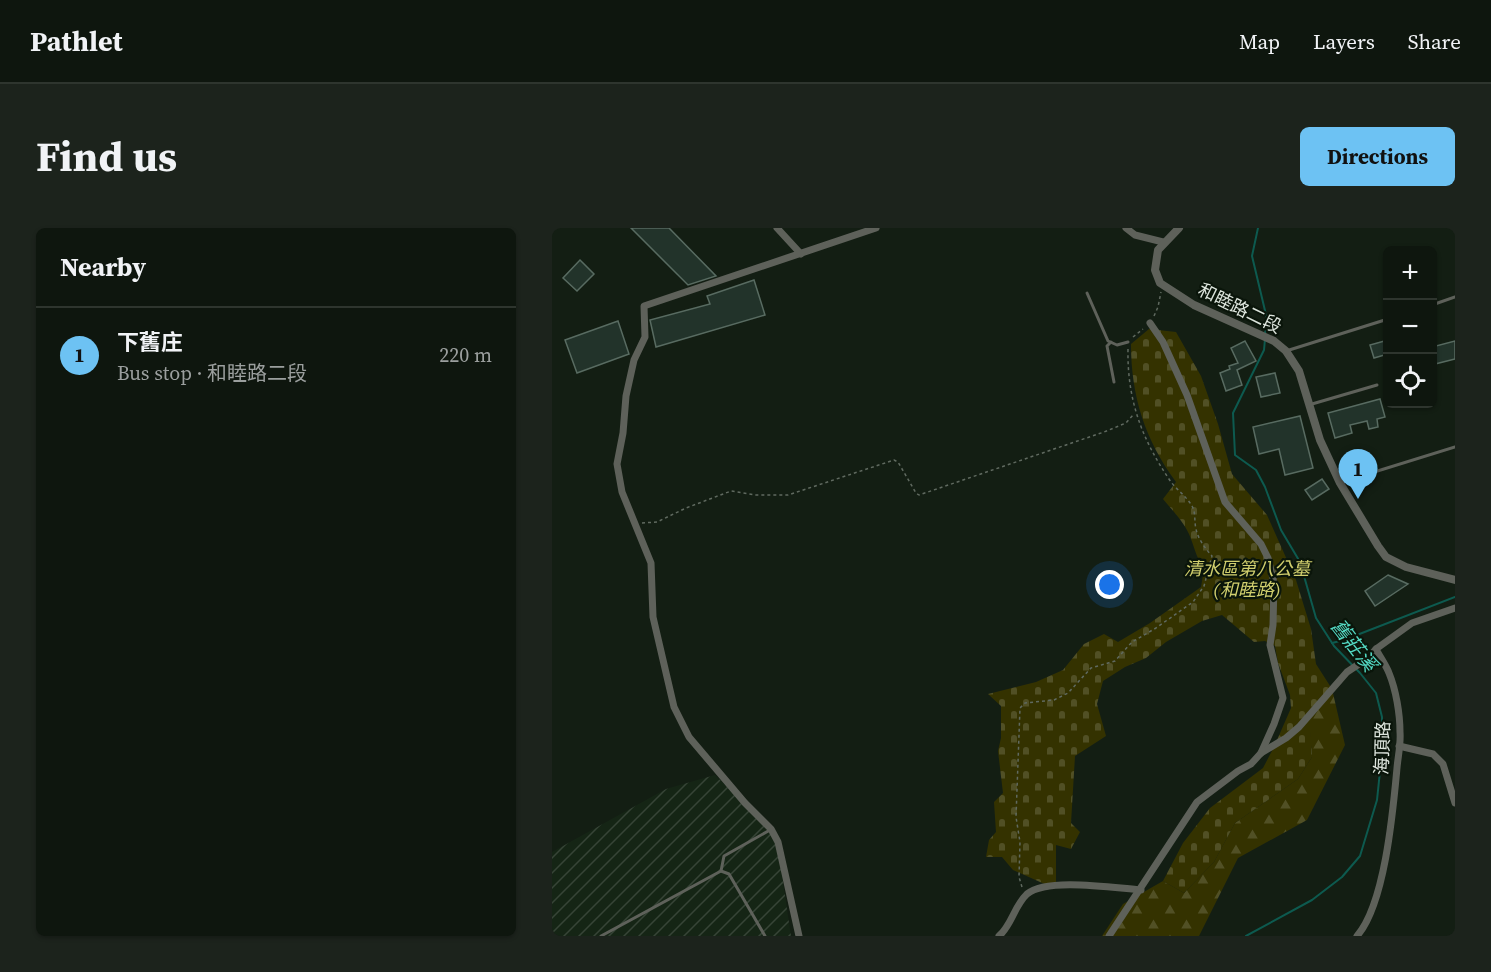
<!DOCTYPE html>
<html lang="en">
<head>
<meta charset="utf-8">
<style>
  body { margin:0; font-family:"Source Serif 4","Noto Sans TC",serif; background:#1c231c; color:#f1f3f6 }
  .controls { position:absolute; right:18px; top:18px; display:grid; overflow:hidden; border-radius:9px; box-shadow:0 2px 4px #0004 }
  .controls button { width:54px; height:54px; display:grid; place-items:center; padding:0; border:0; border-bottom:2px solid #2e352e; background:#0e160e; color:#f1f3f6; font:30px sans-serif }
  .you { position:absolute; left:558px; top:357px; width:21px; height:21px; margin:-15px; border:4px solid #fff; border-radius:50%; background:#1a73e8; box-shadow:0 0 0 9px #1a73e833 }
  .badge { display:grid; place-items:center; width:39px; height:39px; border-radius:50%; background:#6dc2f3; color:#111; font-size:20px; font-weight:700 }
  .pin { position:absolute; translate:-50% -50px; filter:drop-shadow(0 2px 3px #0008) }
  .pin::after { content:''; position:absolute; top:32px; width:21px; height:18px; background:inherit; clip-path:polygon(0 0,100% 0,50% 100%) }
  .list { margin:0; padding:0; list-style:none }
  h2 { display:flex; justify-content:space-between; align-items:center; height:78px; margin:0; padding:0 24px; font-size:26px }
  h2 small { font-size:20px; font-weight:400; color:#9b9f9e }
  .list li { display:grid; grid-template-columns:39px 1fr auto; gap:18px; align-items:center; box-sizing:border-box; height:96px; padding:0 24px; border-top:2px solid #2e352e }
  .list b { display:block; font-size:22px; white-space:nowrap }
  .list p { margin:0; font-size:20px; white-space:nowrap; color:#9b9f9e }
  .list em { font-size:20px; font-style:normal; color:#9b9f9e }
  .icon { flex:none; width:33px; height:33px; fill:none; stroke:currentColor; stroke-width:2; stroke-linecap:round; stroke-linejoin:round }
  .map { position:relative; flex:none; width:903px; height:708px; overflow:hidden; border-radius:9px }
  header { display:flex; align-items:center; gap:36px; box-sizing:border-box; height:84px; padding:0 30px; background:#0e160e; border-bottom:2px solid #2e352e }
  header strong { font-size:28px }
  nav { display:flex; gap:33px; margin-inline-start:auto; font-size:21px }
  .intro { display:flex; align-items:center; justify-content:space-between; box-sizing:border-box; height:144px; padding:0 36px }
  h1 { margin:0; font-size:42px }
  .button { padding:15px 27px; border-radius:9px; background:#6dc2f3; color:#111; font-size:21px; font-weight:700 }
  main { display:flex; gap:36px; padding:0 36px }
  aside { flex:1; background:#0e160e; border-radius:9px; box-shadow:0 2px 4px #0004 }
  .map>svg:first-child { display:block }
</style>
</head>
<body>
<header>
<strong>Pathlet</strong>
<nav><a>Map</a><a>Layers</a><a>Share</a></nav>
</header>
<div class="intro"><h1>Find us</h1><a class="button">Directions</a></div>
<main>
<aside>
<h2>Nearby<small></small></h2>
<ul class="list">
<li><span class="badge">1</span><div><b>下舊庄</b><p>Bus stop · 和睦路二段</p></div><em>220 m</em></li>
</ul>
</aside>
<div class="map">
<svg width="903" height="708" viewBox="0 0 903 708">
  <defs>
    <pattern id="industrial-furrows" width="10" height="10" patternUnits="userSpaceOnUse" patternTransform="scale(1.5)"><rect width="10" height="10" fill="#152515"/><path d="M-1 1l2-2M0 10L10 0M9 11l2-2" fill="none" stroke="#374437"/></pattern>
    <pattern id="forest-firs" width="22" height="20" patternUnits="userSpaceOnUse" patternTransform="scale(1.5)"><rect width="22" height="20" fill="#343200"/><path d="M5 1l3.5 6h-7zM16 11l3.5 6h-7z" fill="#515025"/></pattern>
    <pattern id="cemetery-stones" width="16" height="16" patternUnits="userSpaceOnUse" patternTransform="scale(1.5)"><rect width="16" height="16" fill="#343200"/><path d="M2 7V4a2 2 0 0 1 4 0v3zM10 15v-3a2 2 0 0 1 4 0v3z" fill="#515025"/></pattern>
  </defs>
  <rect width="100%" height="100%" fill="#131e13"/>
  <!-- industrial -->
  <polygon fill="url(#industrial-furrows)" points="163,547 224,608 239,708 0,708 0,624 114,561"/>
  <!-- forest -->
  <polygon fill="url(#forest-firs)" points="780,461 793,517 755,592 686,630 647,708 550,708 571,676 611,653 632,665 662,634 683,595 746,551 760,529 757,491"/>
  <!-- cemetery -->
  <path fill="url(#cemetery-stones)" d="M597,101L624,104L649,148L666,196L680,246L715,287L744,352L759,401L764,436L780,461L758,491L760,529L746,551L683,595L662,634L632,665L611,653L631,615L658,580L711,540L722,519L739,480L738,467L726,435L723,418L713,413L702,414L670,387L650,393L614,414L594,430L573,439L551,453L545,476L554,508L523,528L519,595L528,604L519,621L504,617V655L497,658L461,642L450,629H434L437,612L444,604L442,574L451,565L446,523L449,510V478L436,466L484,454L511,442L532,416L552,406L566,414L598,395L649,359L652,341C643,327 643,320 637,306C631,293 620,282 611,271L624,254C593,212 579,168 579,116Z"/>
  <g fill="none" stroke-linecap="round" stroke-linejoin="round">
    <!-- stream -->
    <g stroke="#0d5a4f" stroke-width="2">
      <polyline points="706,0 700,28 715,91 713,106"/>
      <polyline points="780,415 792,412 903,369"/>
      <polyline points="694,708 760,672 790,649 808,628 825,572 830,524 830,489 824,465 808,445 782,418 764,390 748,334 729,302 713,259 704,242 683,227 681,185 712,122 713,111"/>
    </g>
  </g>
  <!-- building -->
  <g fill="#22332a" stroke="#586b61" stroke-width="1.5">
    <polygon points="79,0 117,0 164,48 136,57"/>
    <polygon points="28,32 42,46 25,63 11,50"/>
    <polygon points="202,52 213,87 104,119 98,92 158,76 155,68"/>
    <polygon points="66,93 77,126 25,145 13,112"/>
    <polygon points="836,112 836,126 822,130 818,117"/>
    <polygon points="693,113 704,133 685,142 690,157 674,163 668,145 678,141 677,138 686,135 679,120"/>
    <polygon points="903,113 903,131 883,136 880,119"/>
    <polygon points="723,145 728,165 709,169 704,149"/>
    <polygon points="828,171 833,189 825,191 826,199 817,201 815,193 798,197 800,205 783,210 776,185"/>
    <polygon points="748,188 761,240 733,247 727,221 707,226 701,199"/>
    <polygon points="770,251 777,261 760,272 753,262"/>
    <polygon points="836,347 856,356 823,378 813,363"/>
  </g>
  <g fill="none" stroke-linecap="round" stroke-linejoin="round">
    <!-- path -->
    <g stroke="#606a60" stroke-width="1.5" stroke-dasharray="3 3" stroke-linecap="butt">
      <polyline points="602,88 606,79 609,64"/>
      <polyline points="581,109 591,101"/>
      <polyline points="90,295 105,294 134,280 179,263 203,267 236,267 342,232 346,234 364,265 367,267 552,204 574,195 582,186"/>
      <path d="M470,659L467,649L468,614L464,589L468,480L473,475L502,472L516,465L539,440L563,433L580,414L604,400L641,374L652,358L660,328C653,320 646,311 644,301C642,293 644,285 640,278C635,269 625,262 619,254C590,212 575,172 576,121"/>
    </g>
    <!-- service -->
    <g stroke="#5e615a" stroke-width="3">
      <polyline points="535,65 556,113 565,117 576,114"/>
      <polyline points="880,77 903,69"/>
      <polyline points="559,114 555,118 562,154"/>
      <polyline points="734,123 836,91"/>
      <polyline points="760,176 825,157"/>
      <polyline points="790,254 903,219"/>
      <polyline points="49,708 169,643"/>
      <polyline points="213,708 177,646 169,643 172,628 218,602"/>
    </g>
    <!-- minor -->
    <g stroke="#5e615a" stroke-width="7">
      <polyline points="225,0 249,26"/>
      <polyline points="574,0 583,7 611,14"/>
      <polyline points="598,95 611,114 635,167 673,274 709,316 716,330 722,355 721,397 718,417 731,470 722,496 709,525"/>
      <polyline points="847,518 881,526 891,536 903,575"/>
      <polyline points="247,708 226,614 219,601 193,575 137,509 122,479 101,389 99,335 70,264 65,236 71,205 74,168 82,132 93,109 92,78 324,0"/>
      <path d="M447,708C460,697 462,678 475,666C495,649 562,660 589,662"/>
      <polyline points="557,708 645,574 686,543 699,536 709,525 734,510 747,499 795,444 816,430 824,421"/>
      <path d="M805,708C833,676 841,583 845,540C846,528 849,516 848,504C848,486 844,462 837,445C834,437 828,429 824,421L860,395L903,380"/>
    </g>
    <!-- tertiary -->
    <polyline stroke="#5e615a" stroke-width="8" points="627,0 606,22 603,42 608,55 642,77 722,113 734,123 747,143 768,212 788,255 826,318 834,329 854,339 903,352"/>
  </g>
  <g text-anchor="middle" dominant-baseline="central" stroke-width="4.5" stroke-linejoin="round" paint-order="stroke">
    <!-- street labels -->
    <g font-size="18" fill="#dde5dd" stroke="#0a150a">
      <text transform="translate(688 80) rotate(26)">和睦路二段</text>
      <text transform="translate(830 520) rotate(-88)">海頂路</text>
    </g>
    <!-- park labels -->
    <g font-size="18" font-style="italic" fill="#d1cf6e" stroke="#0a150a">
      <text x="695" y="340">清水區第八公墓<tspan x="695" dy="21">(和睦路)</tspan></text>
    </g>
    <!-- water labels -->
    <g font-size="20" font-style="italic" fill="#53d8c3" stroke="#0a150a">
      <text transform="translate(802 417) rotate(52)">舊莊溪</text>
    </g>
  </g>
</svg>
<div class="controls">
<button>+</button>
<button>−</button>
<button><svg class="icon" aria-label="locate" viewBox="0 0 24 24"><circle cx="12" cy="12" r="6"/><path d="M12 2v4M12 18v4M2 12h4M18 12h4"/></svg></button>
</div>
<div class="you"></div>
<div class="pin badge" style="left:806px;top:271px">1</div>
</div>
</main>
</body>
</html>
